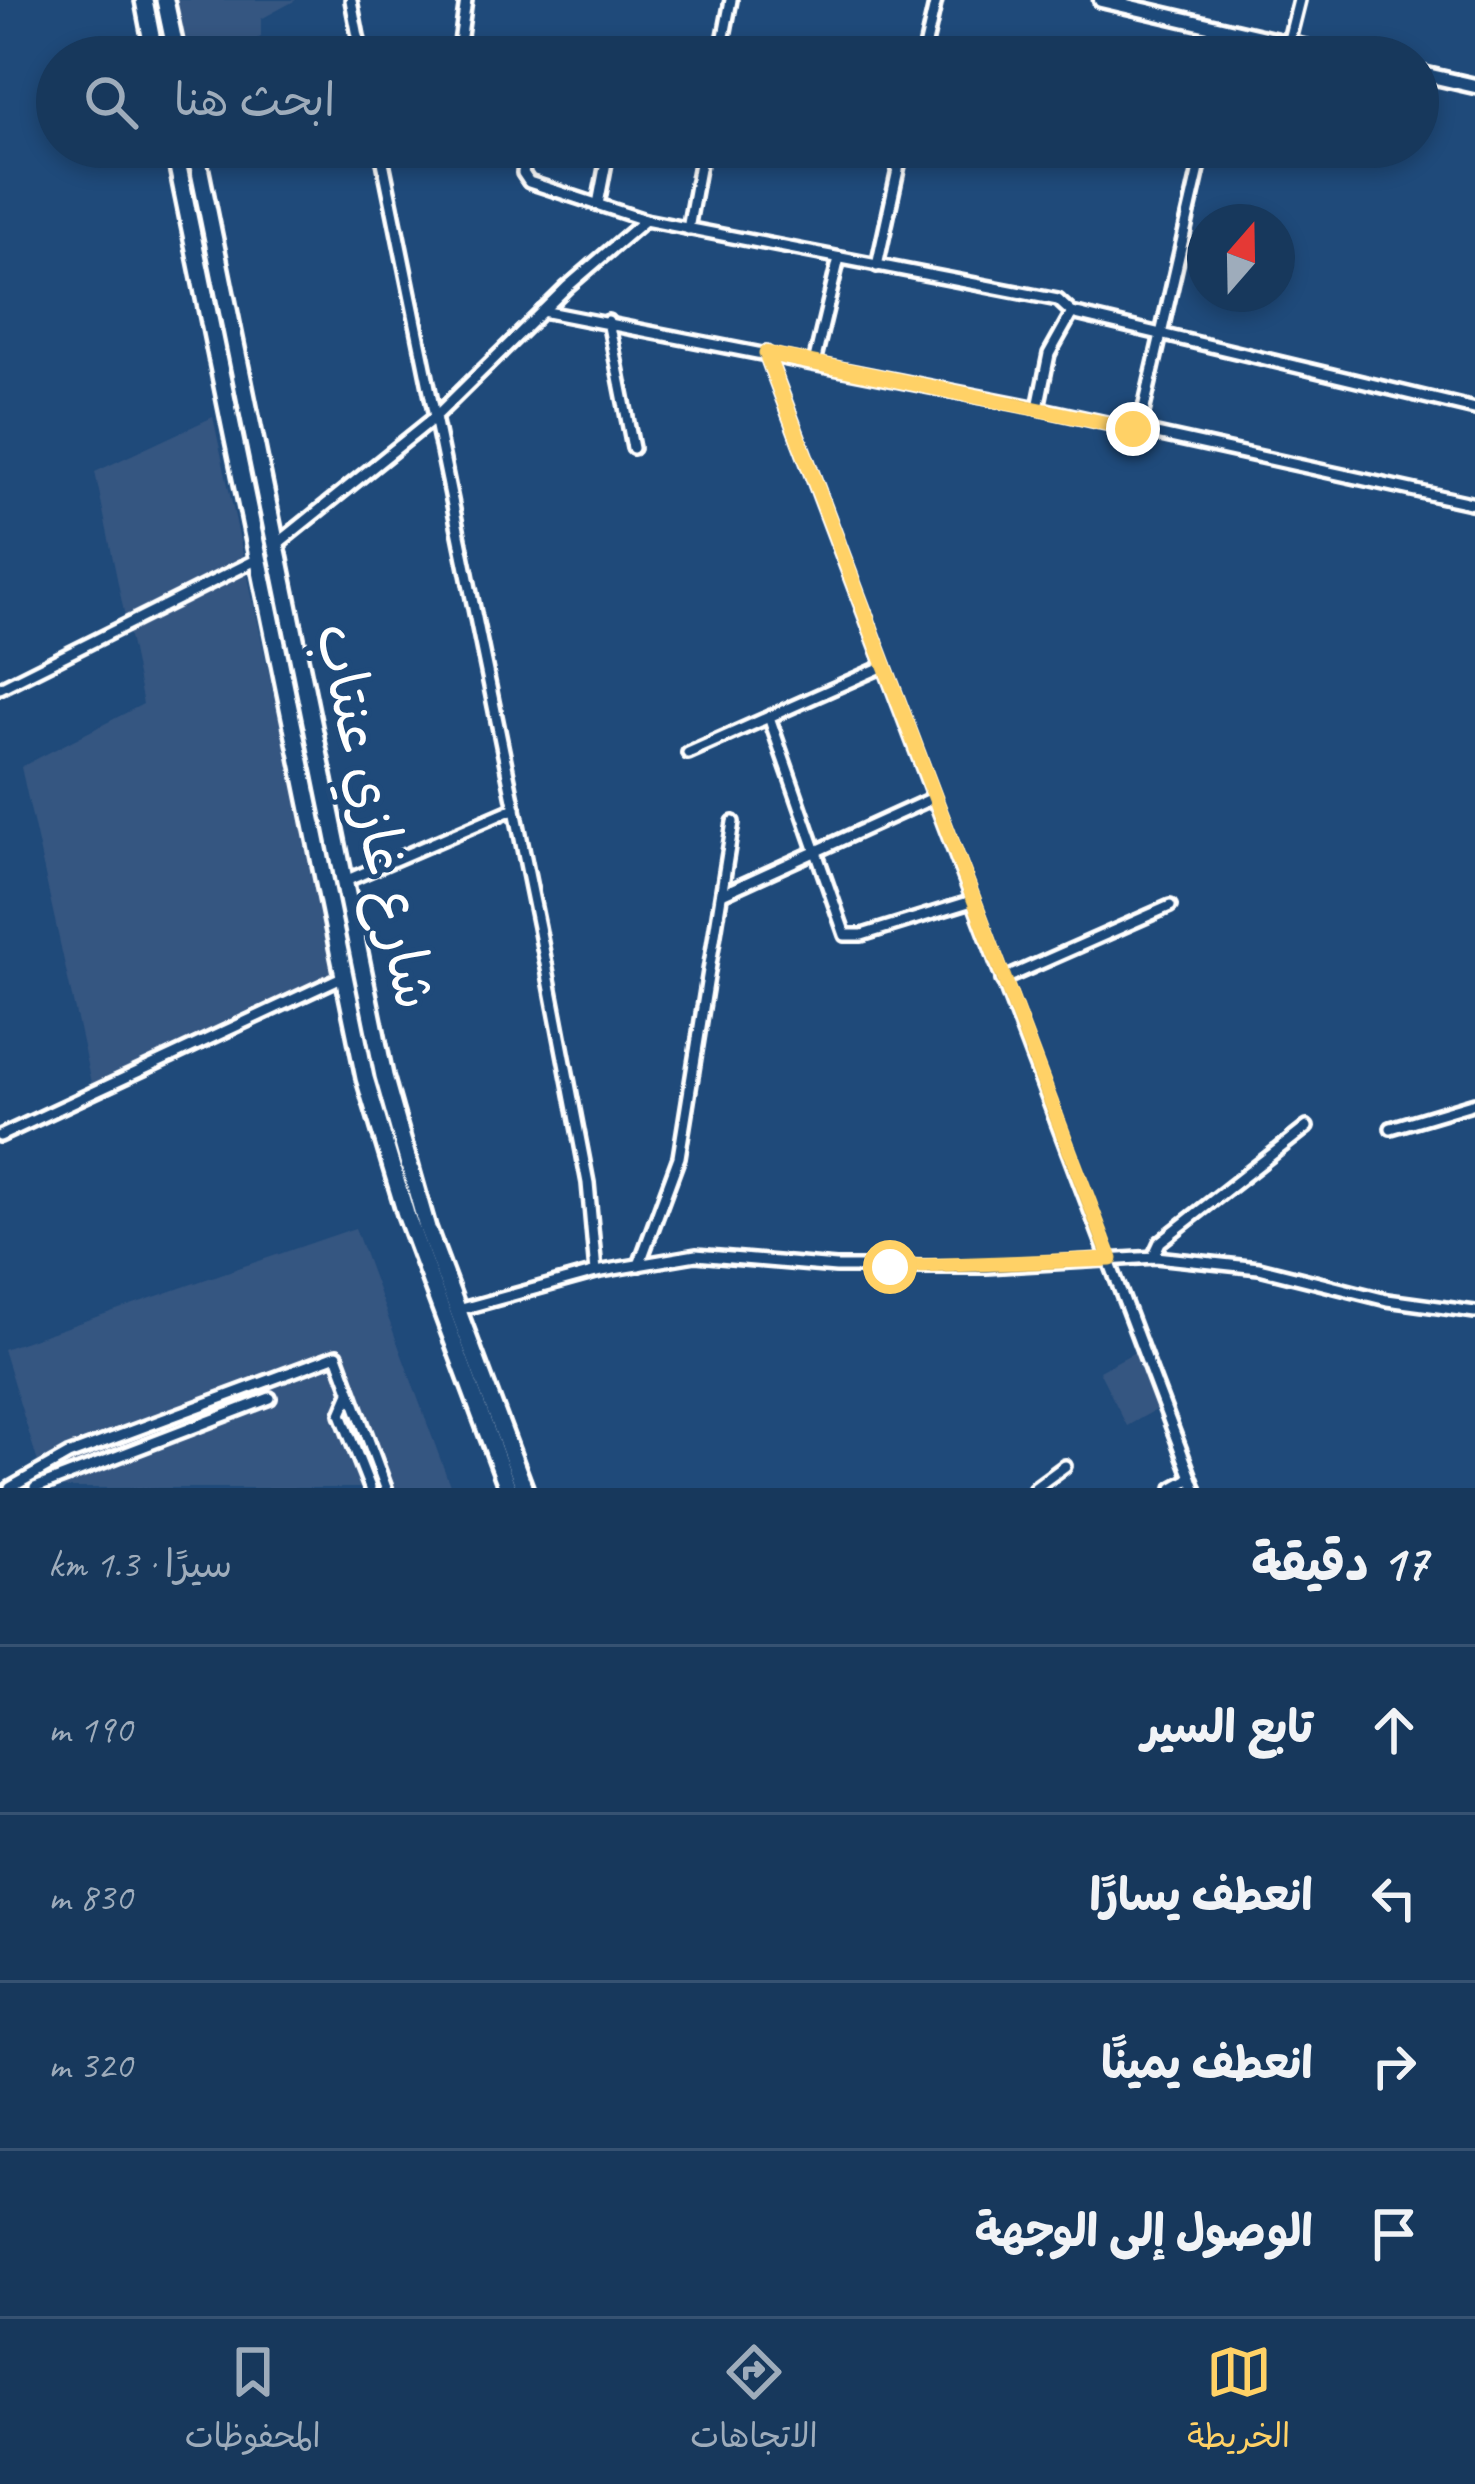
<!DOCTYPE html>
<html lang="ar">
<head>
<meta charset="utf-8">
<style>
  body { margin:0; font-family:Caveat,"Playpen Sans Arabic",sans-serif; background:#203f62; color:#f1f3f6; direction:rtl }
  .compass { position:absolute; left:1187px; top:204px; width:108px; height:108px; border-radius:50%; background:#17385c; box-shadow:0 6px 18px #0003; rotate:20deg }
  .stop { position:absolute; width:36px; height:36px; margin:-27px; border:9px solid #ffd166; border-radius:50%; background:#fff }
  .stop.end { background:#ffd166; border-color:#fff; box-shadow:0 3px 12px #0008 }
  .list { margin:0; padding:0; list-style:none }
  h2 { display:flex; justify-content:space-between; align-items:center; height:156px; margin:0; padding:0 48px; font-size:51px }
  h2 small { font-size:39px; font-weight:400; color:#9eacbb }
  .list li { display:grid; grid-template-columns:78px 1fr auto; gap:36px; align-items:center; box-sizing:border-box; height:168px; padding:0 48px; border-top:3px solid #365272 }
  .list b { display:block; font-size:45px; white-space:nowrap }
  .list em { font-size:39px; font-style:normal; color:#9eacbb }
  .icon { flex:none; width:66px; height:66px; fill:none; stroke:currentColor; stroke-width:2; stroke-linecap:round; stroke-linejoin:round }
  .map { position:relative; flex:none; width:1475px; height:1488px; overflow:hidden; direction:ltr }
  .search { position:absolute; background:#17385c; box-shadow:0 6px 18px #0003; left:36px; right:36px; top:36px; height:132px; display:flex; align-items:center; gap:30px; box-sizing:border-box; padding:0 42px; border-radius:66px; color:#9eacbb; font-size:45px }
  .sheet { height:828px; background:#17385c }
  nav { display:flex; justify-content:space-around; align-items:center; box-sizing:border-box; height:168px; border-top:3px solid #365272; background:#17385c; font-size:33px; color:#9eacbb }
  nav a { display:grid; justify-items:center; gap:6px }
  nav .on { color:#ffd166 }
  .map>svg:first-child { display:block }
</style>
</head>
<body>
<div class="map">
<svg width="1475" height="1488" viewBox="0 0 1475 1488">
  <rect width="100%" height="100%" fill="#1f4a7a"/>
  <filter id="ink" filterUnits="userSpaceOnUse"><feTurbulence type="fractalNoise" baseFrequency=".00833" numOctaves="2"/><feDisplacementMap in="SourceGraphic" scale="24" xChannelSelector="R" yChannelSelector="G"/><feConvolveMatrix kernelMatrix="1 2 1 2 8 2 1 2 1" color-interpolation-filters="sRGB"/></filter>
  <g filter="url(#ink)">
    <!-- built -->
    <g fill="#365681">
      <polygon points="170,0 296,0 261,19 261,37 217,57 184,57"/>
      <polygon points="213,417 335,975 92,1087 21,767 143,704 95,472"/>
      <polygon points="355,1228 451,1488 19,1488 40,1469 3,1349"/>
      <polygon points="1135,1352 1157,1409 1127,1426 1099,1371"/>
    </g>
    <!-- green -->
    <polygon fill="#5c8086" stroke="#aec0c2" stroke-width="3" points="181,147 195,194 382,1110 518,1488 453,1328 377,1108"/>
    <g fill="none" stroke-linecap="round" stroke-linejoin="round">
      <!-- minor casing -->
      <g stroke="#fff" stroke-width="18">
        <g id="minor">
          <polyline points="351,0 362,57"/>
          <polyline points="1288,44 1299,0"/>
          <polyline points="458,57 466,0"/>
          <polyline points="627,57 636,52 660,57"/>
          <polyline points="720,57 731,0"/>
          <polyline points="923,57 936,0"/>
          <polyline points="1224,57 1229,31"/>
          <polyline points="380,147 539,927 588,1183 596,1272"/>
          <polyline points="527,147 523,173 529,182 645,220 1058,300 1072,313 1475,409"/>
          <polyline points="598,204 609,147"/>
          <polyline points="688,229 703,147"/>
          <polyline points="877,266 903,147"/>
          <polyline points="542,311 1038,408 1475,504"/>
          <polyline points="608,321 633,448"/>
          <polyline points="766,353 1195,1488"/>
          <polyline points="814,363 839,258"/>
          <polyline points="1038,408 1049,354 1072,313"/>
          <polyline points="1139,430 1204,147"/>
          <polyline points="276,545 434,418 567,287 645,220"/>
          <polyline points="0,688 258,559"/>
          <polyline points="769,717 845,935 862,935 972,901"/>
          <polyline points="688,753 884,666"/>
          <polyline points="343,882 515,808"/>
          <polyline points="722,894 933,798"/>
          <polyline points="1002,980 1170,906"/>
          <polyline points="1391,1128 1475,1103"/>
          <polyline points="0,1136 344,976"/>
          <polyline points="1153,1257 1160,1242 1307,1127"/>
          <polyline points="639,1265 679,1157 733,822"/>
          <polyline points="458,1310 596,1272 696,1255 836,1267 986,1267 1156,1257 1259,1268 1387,1300 1475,1312"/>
          <polyline points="350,1393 341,1414 370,1488"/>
          <polyline points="10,1488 68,1455 337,1355 386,1488"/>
          <polyline points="35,1488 270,1398"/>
          <polyline points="1035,1488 1065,1466"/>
          <polyline points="1173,1488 1191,1478"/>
        </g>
      </g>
      <!-- tertiary casing -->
      <g stroke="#fff" stroke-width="21">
        <g id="tertiary">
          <polyline points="1101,0 1346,57"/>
          <polyline points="1418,73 1475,86"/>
        </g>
      </g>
      <!-- trunk casing -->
      <g stroke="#fff" stroke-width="24">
        <g id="trunk">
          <polyline points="144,0 155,57"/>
          <polyline points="165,0 177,57"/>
          <polyline points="174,147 365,1078 406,1214 508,1488"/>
          <polyline points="195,147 384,1076 427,1228 524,1488"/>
        </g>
      </g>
      <!-- minor -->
      <use href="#minor" stroke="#1f4a7a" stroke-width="9"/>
      <!-- tertiary -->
      <use href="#tertiary" stroke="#1f4a7a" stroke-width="12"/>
      <!-- trunk -->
      <use href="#trunk" stroke="#1f4a7a" stroke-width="15"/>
    </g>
  </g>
  <g fill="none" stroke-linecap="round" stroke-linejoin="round" filter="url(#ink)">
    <!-- route -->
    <polyline stroke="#ffd166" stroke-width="15" points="890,1267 1111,1259 766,353 1133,429"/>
  </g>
  <g text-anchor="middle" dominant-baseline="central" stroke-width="10" stroke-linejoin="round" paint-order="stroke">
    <!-- street labels -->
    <g font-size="57" fill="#fff" stroke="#1f4a7a">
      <text transform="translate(376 816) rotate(78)">شارع غازي عنتاب</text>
    </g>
  </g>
</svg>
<svg class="compass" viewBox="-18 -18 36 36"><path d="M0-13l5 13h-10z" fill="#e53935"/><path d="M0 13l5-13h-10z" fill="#9eacbb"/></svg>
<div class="stop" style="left:890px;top:1267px"></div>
<div class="stop end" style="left:1133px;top:429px"></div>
<div class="search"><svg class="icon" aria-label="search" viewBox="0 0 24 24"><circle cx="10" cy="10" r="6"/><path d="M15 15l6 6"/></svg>ابحث هنا</div>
</div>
<section class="sheet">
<h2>17 دقيقة<small>سيرًا · 1.3 km</small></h2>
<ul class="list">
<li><svg class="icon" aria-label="ahead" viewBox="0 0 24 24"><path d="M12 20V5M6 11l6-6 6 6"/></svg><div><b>تابع السير</b></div><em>190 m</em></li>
<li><svg class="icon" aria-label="left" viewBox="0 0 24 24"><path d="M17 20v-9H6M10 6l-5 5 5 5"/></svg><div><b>انعطف يسارًا</b></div><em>830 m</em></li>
<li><svg class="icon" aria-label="right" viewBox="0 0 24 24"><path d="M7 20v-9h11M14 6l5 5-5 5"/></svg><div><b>انعطف يمينًا</b></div><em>320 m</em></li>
<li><svg class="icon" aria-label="arrive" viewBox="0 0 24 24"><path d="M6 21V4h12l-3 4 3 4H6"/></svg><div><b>الوصول إلى الوجهة</b></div></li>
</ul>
</section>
<nav>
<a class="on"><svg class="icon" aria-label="map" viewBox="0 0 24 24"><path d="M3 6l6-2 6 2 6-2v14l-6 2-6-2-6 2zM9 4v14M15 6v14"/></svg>الخريطة</a>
<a><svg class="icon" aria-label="directions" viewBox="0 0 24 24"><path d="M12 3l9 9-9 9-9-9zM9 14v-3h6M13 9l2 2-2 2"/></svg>الاتجاهات</a>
<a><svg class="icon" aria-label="saved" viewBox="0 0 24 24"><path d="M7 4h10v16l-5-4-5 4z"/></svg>المحفوظات</a>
</nav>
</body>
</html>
